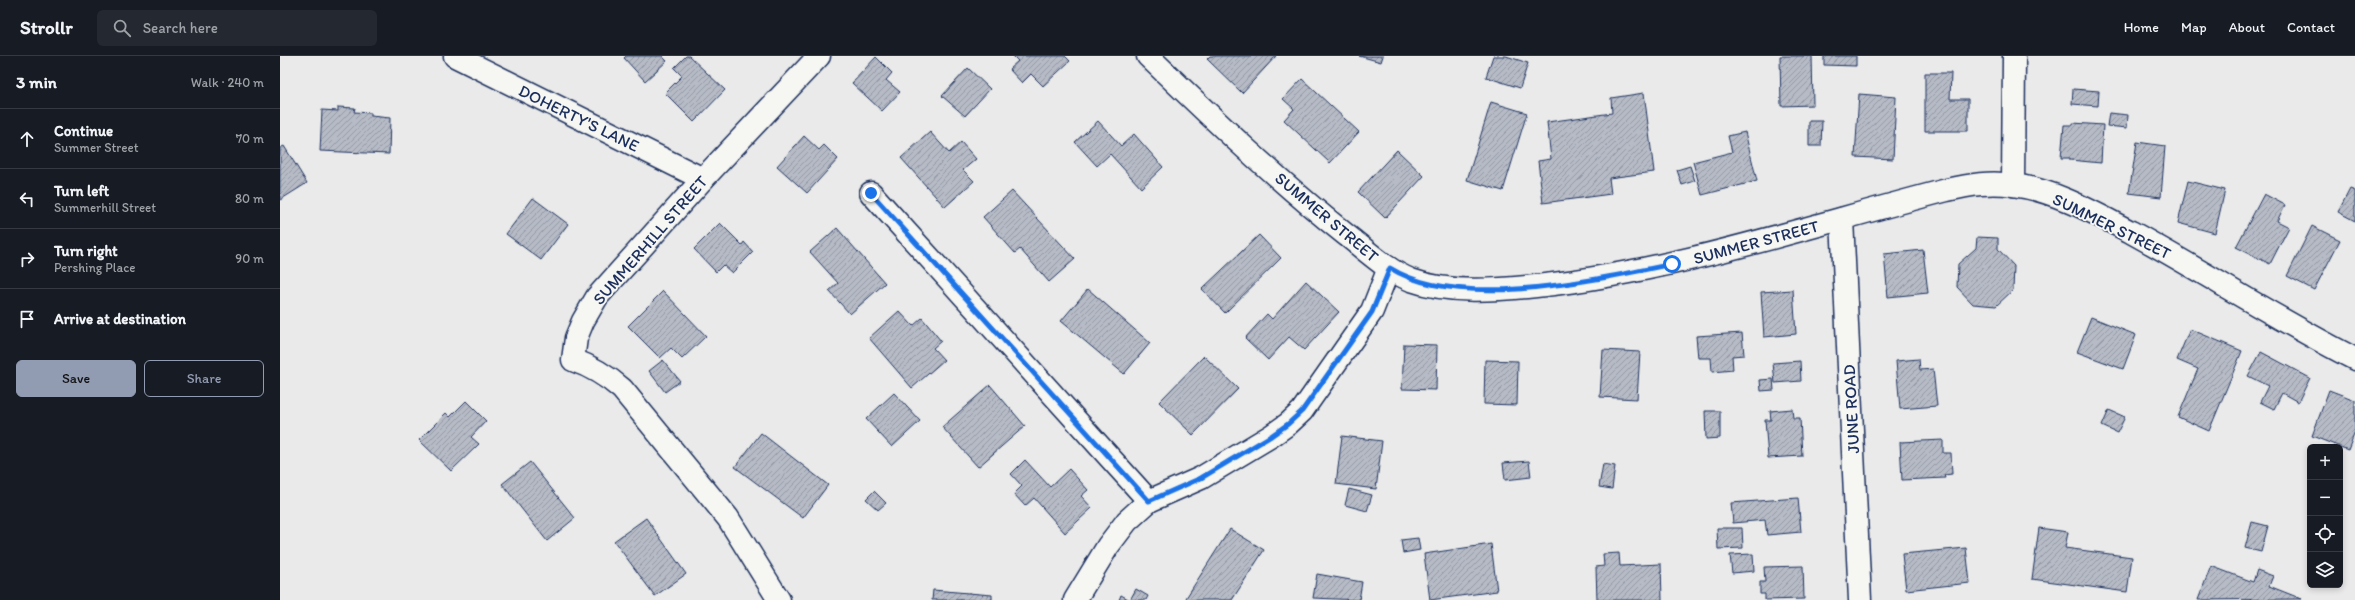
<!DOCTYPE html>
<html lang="en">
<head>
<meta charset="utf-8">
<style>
  body { margin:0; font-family:Itim,sans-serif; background:#242831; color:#f1f3f6 }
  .controls { position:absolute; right:12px; bottom:12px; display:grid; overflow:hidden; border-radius:6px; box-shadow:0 2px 6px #0003 }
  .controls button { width:36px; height:36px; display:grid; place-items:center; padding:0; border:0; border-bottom:1px solid #363941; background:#171b24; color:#f1f3f6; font:20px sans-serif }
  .stop { position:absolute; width:12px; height:12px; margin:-9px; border:3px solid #1a73e8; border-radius:50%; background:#fff }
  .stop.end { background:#1a73e8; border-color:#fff; box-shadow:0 1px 4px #0008 }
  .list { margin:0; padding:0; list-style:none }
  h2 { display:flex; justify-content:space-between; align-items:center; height:52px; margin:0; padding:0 16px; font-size:17px }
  h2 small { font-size:13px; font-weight:400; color:#9ea1a6 }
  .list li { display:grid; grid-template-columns:26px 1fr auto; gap:12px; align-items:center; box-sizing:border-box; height:60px; padding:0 16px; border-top:1px solid #363941 }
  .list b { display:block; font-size:15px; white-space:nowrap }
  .list p { margin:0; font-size:13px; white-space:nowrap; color:#9ea1a6 }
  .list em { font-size:13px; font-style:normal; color:#9ea1a6 }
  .actions { display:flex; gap:8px; padding:12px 16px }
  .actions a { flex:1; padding:9px 0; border:1px solid #919bb2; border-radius:6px; text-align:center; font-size:14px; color:#919bb2 }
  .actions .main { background:#919bb2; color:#111 }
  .icon { flex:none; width:22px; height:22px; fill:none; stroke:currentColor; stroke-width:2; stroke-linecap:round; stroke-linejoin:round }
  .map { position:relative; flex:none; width:2075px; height:544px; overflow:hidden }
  header { display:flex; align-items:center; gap:24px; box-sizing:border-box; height:56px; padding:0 20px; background:#171b24; border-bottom:1px solid #363941 }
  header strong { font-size:19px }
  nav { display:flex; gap:22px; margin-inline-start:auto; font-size:14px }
  .search { width:280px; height:36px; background:#242831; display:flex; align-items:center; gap:10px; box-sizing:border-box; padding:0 14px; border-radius:6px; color:#9ea1a6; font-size:15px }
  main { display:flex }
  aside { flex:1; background:#171b24 }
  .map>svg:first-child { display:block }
</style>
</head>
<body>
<header>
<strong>Strollr</strong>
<div class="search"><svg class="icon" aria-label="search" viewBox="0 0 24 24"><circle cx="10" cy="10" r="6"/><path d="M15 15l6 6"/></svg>Search here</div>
<nav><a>Home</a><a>Map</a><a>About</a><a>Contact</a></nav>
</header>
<main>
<aside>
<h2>3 min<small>Walk · 240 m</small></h2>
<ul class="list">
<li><svg class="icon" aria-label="ahead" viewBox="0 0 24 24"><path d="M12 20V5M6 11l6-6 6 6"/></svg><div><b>Continue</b><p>Summer Street</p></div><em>70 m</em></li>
<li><svg class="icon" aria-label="left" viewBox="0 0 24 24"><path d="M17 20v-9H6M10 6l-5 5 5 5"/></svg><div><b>Turn left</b><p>Summerhill Street</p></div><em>80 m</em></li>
<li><svg class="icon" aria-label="right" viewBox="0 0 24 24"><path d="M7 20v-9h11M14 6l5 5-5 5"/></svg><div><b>Turn right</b><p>Pershing Place</p></div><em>90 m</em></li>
<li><svg class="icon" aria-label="arrive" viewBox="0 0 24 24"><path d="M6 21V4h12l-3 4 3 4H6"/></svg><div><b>Arrive at destination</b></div></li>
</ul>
<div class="actions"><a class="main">Save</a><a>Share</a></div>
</aside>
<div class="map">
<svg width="2075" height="544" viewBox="0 0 2075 544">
  <defs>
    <pattern id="building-hatch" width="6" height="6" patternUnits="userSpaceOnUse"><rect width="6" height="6" fill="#b6bbc6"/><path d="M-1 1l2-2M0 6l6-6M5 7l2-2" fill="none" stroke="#9398a4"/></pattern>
  </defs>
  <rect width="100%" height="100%" fill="#e9eae9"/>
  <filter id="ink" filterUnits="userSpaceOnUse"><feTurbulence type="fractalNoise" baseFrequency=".025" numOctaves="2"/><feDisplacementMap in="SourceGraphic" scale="8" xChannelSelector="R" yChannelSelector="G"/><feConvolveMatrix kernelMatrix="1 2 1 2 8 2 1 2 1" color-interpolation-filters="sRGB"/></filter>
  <g filter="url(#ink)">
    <!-- building -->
    <g fill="url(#building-hatch)" stroke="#1b2f5e">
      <polygon points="346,0 382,0 387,5 365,25 344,2"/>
      <polygon points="406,0 409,0 445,34 414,66 385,37 402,20 394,12"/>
      <polygon points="733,0 785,0 790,5 763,30 751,18 742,27 729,13 738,5"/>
      <polygon points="930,0 996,0 962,37 927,3"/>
      <polygon points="1079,0 1103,0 1101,6"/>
      <polygon points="1213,0 1226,0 1248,7 1240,32 1206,21"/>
      <polygon points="1500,0 1532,0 1533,49 1501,50"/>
      <polygon points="1544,0 1576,0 1576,10 1544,9"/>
      <polygon points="596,1 612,17 606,24 620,36 602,55 572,27"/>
      <polygon points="688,12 710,33 685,60 662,40"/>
      <polygon points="1645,17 1671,17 1670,43 1688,43 1688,75 1645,75"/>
      <polygon points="1022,23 1079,76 1050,107 1004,64 1014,53 1003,43"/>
      <polygon points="1793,33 1819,35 1818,50 1792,48"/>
      <polygon points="1364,37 1374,116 1329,122 1331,138 1263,147 1258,105 1271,103 1267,66 1332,57 1331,42"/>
      <polygon points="1579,38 1616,41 1613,103 1575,101"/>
      <polygon points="1211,46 1247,57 1223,135 1187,124"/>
      <polygon points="58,51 75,52 74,56 91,57 91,60 110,62 109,98 40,95 42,54 58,55"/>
      <polygon points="1829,57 1848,59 1847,72 1827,70"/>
      <polygon points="818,65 841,90 854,78 883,111 861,132 830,98 817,110 795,86"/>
      <polygon points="1529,65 1542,65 1541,90 1529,90"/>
      <polygon points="1793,67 1823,69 1821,107 1790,104 1790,102 1781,102 1784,69 1793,69"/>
      <polygon points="650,76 669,97 681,86 696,103 683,114 694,125 665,151 621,102"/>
      <polygon points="1465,76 1477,125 1422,139 1413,106 1452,96 1448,80"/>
      <polygon points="524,80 539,94 544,89 558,103 527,137 497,110"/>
      <polygon points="1857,86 1885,90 1881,141 1849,137"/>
      <polygon points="4,90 27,127 0,144 0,92"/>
      <polygon points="1117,94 1144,120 1105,162 1078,136"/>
      <polygon points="1410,110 1415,125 1402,129 1397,114"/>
      <polygon points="1908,125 1945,134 1935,177 1898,167"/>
      <polygon points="2070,133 2075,135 2075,165 2058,156"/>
      <polygon points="732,135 795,203 769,226 740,193 735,197 703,161"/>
      <polygon points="1984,138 2005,149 1997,165 2009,171 1990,208 1956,191"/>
      <polygon points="253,142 288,168 261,204 226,178"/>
      <polygon points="440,167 462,189 464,186 473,196 452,217 443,209 436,216 414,193"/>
      <polygon points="2032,170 2060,184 2034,234 2007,220"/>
      <polygon points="557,172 605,227 570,258 549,235 558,227 530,196"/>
      <polygon points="979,179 1001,202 945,257 922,233"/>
      <polygon points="1697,181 1718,182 1718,193 1734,210 1733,234 1716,250 1693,248 1677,231 1678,208 1696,192"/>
      <polygon points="1643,194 1648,237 1608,241 1604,198"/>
      <polygon points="1026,225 1059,256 1024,294 1009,281 988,304 965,282 987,258 992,263"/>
      <polygon points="808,233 870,287 844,318 781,265"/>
      <polygon points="1513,234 1516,278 1484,281 1481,236"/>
      <polygon points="383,235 426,280 402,303 391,292 380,302 348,270"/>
      <polygon points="619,255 633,270 642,262 661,285 653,292 664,304 632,332 589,282"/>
      <polygon points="1811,261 1856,279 1843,313 1797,296"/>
      <polygon points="1910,273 1962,295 1929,375 1898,361 1918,313 1897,304"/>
      <polygon points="1462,277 1464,299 1452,300 1453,314 1432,316 1431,302 1418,302 1416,280"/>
      <polygon points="1124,288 1157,289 1156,334 1122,333"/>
      <polygon points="1323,294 1360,296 1357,343 1320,341"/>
      <polygon points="1981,296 2030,322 2018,346 2002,337 1994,353 1980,346 1988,330 1968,320"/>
      <polygon points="924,300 958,333 913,379 879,346"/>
      <polygon points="1639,303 1640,314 1653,313 1657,350 1620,353 1616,305"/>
      <polygon points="383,304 400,325 385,336 369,315"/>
      <polygon points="1205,304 1238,305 1237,349 1204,348"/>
      <polygon points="1520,305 1521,325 1495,327 1493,307"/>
      <polygon points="1493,323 1494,334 1481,335 1480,324"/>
      <polygon points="710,329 745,370 698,411 662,371"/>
      <polygon points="2049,334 2075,344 2075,376 2068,394 2032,380"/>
      <polygon points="614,337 640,365 612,391 586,363"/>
      <polygon points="186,345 206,365 191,381 199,388 171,415 139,384 166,357 170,361"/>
      <polygon points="1512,353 1513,362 1520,362 1522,400 1488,402 1485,364 1491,364 1490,355"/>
      <polygon points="1829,354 1845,361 1837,377 1822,370"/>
      <polygon points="1425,355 1440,355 1440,382 1426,383"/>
      <polygon points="481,377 548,429 523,462 455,411"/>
      <polygon points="1062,380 1102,385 1096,433 1056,428"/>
      <polygon points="1663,384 1663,397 1671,397 1672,418 1664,419 1665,422 1622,424 1620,386"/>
      <polygon points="745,404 770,431 789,413 808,434 801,440 812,452 785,477 754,442 745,450 734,438 742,430 731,418"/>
      <polygon points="1249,405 1251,421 1225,424 1223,407"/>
      <polygon points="250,406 295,462 267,485 222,428"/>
      <polygon points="1323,408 1335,410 1332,433 1319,431"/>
      <polygon points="1069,433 1092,439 1087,455 1065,449"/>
      <polygon points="594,435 606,447 598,454 586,443"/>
      <polygon points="1518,442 1521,476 1487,479 1485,464 1453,467 1451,447"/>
      <polygon points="366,462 406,518 375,540 334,485"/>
      <polygon points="1972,466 1988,470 1981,496 1965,492"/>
      <polygon points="1437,472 1462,472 1463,492 1438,493"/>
      <polygon points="1759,472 1788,476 1785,492 1852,501 1847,536 1752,523"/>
      <polygon points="950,473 984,494 952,544 908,544 906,542"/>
      <polygon points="1138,482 1140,494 1123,497 1121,484"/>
      <polygon points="1211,488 1217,535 1150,544 1144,498"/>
      <polygon points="1686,492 1690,527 1626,534 1622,498"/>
      <polygon points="1339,497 1340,510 1381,508 1382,544 1317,544 1316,511 1324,510 1323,498"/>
      <polygon points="1473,498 1474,515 1452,517 1450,499"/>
      <polygon points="1523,510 1524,543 1485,544 1485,538 1480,538 1480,526 1485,526 1484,511"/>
      <polygon points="1931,510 1973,526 1977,514 1993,520 1989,530 2022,543 1918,544"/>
      <polygon points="1037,518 1082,526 1079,544 1033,542"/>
      <polygon points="856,533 868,540 866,544 850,544"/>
      <polygon points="653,534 712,539 712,544 652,544"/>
      <polygon points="841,539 850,544 839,544"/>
    </g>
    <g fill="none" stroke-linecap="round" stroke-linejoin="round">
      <!-- minor casing -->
      <g stroke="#1b2f5e" stroke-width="25">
        <g id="minor">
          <polyline points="175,0 423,123"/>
          <polyline points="1733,129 1734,0"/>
          <polyline points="591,137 869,445"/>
          <polyline points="1562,163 1580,544"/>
          <path d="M499,544L448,462L342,333C327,320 313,311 293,304L296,282L303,265L317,241L423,123L539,0"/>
          <polyline points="795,544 828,490 847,465 869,445 921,422 991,380 1008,368 1022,355 1092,255 1109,212"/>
        </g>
      </g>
      <!-- secondary casing -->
      <g stroke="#1b2f5e" stroke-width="25">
        <path id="secondary" d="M868,0C932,62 996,123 1065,178C1086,194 1106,214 1131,224C1170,238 1216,234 1256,230C1397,215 1531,169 1667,134C1689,129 1711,125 1733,129C1775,134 1814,157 1851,176C1926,217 1998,264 2075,303"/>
      </g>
      <!-- minor -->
      <use href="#minor" stroke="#f6f6f2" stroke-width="22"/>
      <!-- secondary -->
      <use href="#secondary" stroke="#f6f6f2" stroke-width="22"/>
    </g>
  </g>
  <g fill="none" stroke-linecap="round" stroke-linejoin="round" filter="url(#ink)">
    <!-- route -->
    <path stroke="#1a73e8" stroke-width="5" d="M591,137L869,445L921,422L991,380L1008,368L1022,355L1092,256L1110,212C1179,255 1315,224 1392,208"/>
  </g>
  <g text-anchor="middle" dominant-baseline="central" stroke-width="3.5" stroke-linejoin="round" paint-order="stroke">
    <!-- street labels -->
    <g font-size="17" fill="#1b2f5e" stroke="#f6f6f2">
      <text transform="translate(299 62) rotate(26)">DOHERTY'S LANE</text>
      <text transform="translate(1047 161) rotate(40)">SUMMER STREET</text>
      <text transform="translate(1832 170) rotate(26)">SUMMER STREET</text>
      <text transform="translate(370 184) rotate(-49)">SUMMERHILL STREET</text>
      <text transform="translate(1476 186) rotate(-15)">SUMMER STREET</text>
      <text transform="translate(1571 353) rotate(-93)">JUNE ROAD</text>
    </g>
  </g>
</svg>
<div class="controls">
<button>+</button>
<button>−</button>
<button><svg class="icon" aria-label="locate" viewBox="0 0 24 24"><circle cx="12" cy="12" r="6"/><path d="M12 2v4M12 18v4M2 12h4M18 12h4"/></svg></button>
<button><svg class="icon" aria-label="layers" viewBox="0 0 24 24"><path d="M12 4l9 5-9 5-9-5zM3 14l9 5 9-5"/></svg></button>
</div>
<div class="stop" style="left:1392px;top:208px"></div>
<div class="stop end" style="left:591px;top:137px"></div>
</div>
</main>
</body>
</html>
